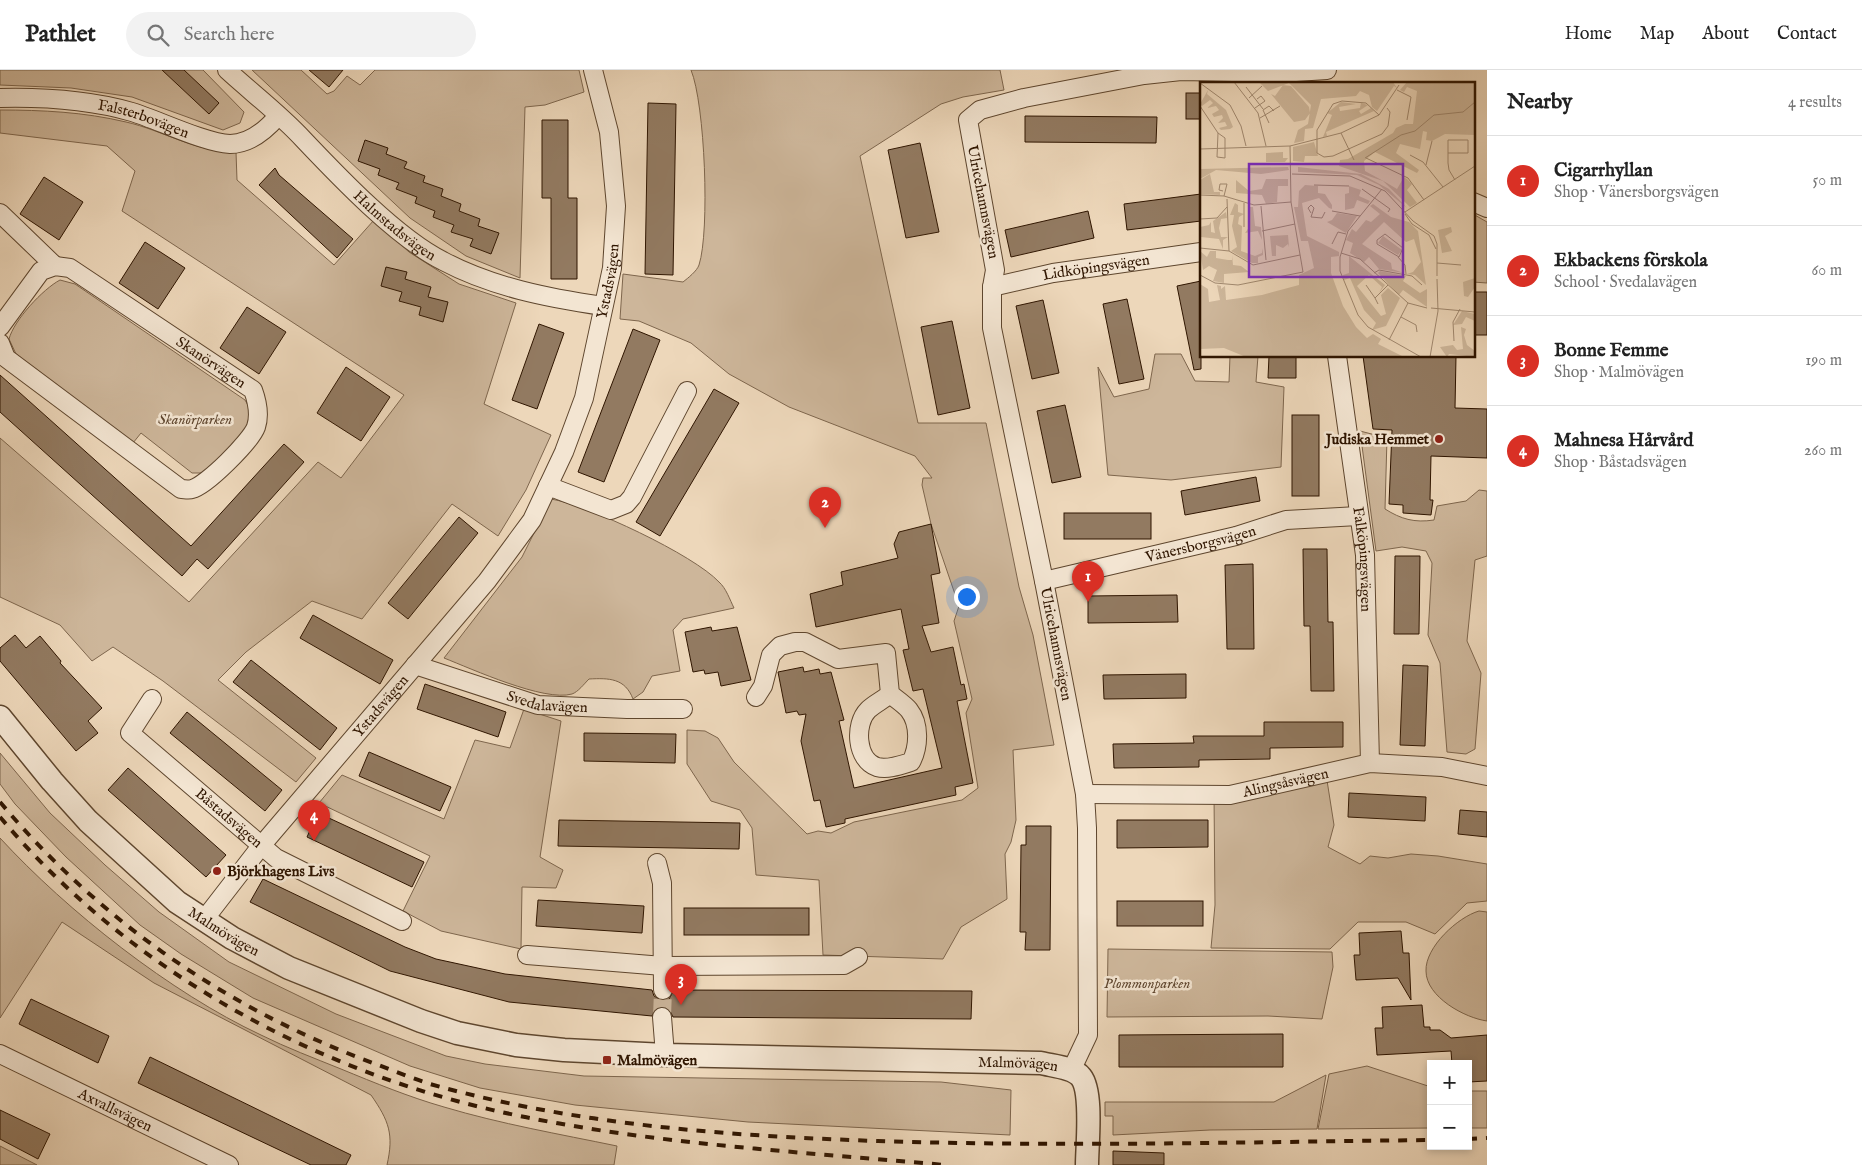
<!DOCTYPE html>
<html lang="en">
<head>
<meta charset="utf-8">
<style>
  body { margin:0; font-family:"IM FELL English",serif; background:#f2f2f2; color:#222 }
  .controls { position:absolute; right:15px; bottom:15px; display:grid; overflow:hidden; border-radius:0px; box-shadow:0 2px 8px #0003 }
  .controls button { width:45px; height:45px; display:grid; place-items:center; padding:0; border:0; border-bottom:1px solid #e0e0e0; background:#fff; color:#222; font:25px sans-serif }
  .you { position:absolute; left:966px; top:526px; width:18px; height:18px; margin:-12px; border:4px solid #fff; border-radius:50%; background:#1a73e8; box-shadow:0 0 0 8px #1a73e833 }
  .badge { display:grid; place-items:center; width:32px; height:32px; border-radius:50%; background:#d93025; color:#fff; font-size:16px; font-weight:700 }
  .pin { position:absolute; translate:-50% -41px; filter:drop-shadow(0 1px 2px #0008) }
  .pin::after { content:''; position:absolute; top:26px; width:18px; height:15px; background:inherit; clip-path:polygon(0 0,100% 0,50% 100%) }
  .list { margin:0; padding:0; list-style:none }
  h2 { display:flex; justify-content:space-between; align-items:center; height:65px; margin:0; padding:0 20px; font-size:21px }
  h2 small { font-size:16px; font-weight:400; color:#767676 }
  .list li { display:grid; grid-template-columns:32px 1fr auto; gap:15px; align-items:center; box-sizing:border-box; height:90px; padding:0 20px; border-top:1px solid #e0e0e0 }
  .list b { display:block; font-size:19px; white-space:nowrap }
  .list p { margin:0; font-size:16px; white-space:nowrap; color:#767676 }
  .list em { font-size:16px; font-style:normal; color:#767676 }
  .icon { flex:none; width:28px; height:28px; fill:none; stroke:currentColor; stroke-width:2; stroke-linecap:round; stroke-linejoin:round }
  .map { position:relative; flex:none; width:1487px; height:1095px; overflow:hidden }
  header { display:flex; align-items:center; gap:30px; box-sizing:border-box; height:70px; padding:0 25px; background:#fff; border-bottom:1px solid #e0e0e0 }
  header strong { font-size:24px }
  nav { display:flex; gap:28px; margin-inline-start:auto; font-size:18px }
  .search { width:350px; height:45px; background:#f2f2f2; display:flex; align-items:center; gap:12px; box-sizing:border-box; padding:0 18px; border-radius:28px; color:#767676; font-size:19px }
  main { display:flex }
  aside { flex:1; background:#fff }
  .map>svg:first-child { display:block }
</style>
</head>
<body>
<header>
<strong>Pathlet</strong>
<div class="search"><svg class="icon" aria-label="search" viewBox="0 0 24 24"><circle cx="10" cy="10" r="6"/><path d="M15 15l6 6"/></svg>Search here</div>
<nav><a>Home</a><a>Map</a><a>About</a><a>Contact</a></nav>
</header>
<main>
<div class="map">
<svg width="1487" height="1095" viewBox="0 0 1487 1095">
  <rect width="100%" height="100%" fill="#edd7ba"/>
  <filter id="stains"><feTurbulence type="fractalNoise" baseFrequency=".004" numOctaves="4"/><feColorMatrix values="0 0 0 0 .2 0 0 0 0 .09 0 0 0 0 .02 0 0 0 .5 -.17"/></filter>
  <radialGradient id="worn" r=".72"><stop offset=".6" stop-color="#630" stop-opacity="0"/><stop offset="1" stop-color="#630" stop-opacity=".3"/></radialGradient>
  <!-- green -->
  <g fill="#cdb69a" stroke="#7e664d">
    <polygon points="0,0 203,0 244,42 240,53 223,60 132,27 71,18 0,15"/>
    <polygon points="252,0 301,0 327,24 334,21 347,6 360,15 375,0 579,0 584,22 545,35 525,37 520,208 466,186 410,148"/>
    <path d="M691,0H1000L1004,20L963,27L941,34L860,86L918,353H986L1019,517L1033,565L1054,675L1013,680L1016,750L1011,772L1005,784L1007,829L961,857L943,889L823,885L819,810L756,805L752,758L740,740L711,731L687,694V660L705,661L718,668L734,692L807,764L818,761L831,763L854,752L962,730L978,718L966,643L972,629L954,551L959,536L931,454L922,415L923,408H932L915,386L789,337L729,304L691,273L639,251L620,249L623,204L683,212C688,208 697,201 699,195C710,161 705,34 691,0Z"/>
    <path d="M0,40C42,40 84,42 126,52C162,60 198,83 236,82L237,110L334,195L374,150L409,182L459,214L516,233L484,334L551,365L526,420L498,466L452,434L362,549L312,531L246,582L218,610L316,688L296,712L163,611L113,577L92,591L60,555L0,527V368L189,532L318,392L341,408L404,325L122,141L135,101L107,76L0,63Z"/>
    <polygon points="1473,144 1487,152 1487,213 1473,212"/>
    <path d="M60,210L75,214L245,330L249,337L251,355L206,403H192L141,363L133,373L16,284L9,269C14,250 43,219 60,210Z"/>
    <polygon points="1155,284 1181,284 1195,311 1229,312 1230,286 1258,286 1256,312 1284,317 1281,397 1171,410 1108,405 1098,297 1114,327 1149,319"/>
    <path d="M1360,361L1387,368L1385,439C1401,449 1414,453 1434,450L1437,436L1466,431L1479,420L1487,421V486L1475,490L1467,571L1481,603L1475,679L1466,684L1447,682L1440,593L1428,565L1432,493L1426,481L1402,477L1376,481Z"/>
    <path d="M551,429C588,435 694,485 719,512C726,518 730,530 734,538L683,549L673,560L680,601L652,606L643,622L633,629C625,608 609,608 589,609C584,614 578,622 572,624C544,632 472,599 444,588L522,487Z"/>
    <polygon points="524,639 561,651 540,787 563,800 556,818 522,817 521,879 441,861 403,841 430,786 319,733 342,705 444,749 475,670 510,678"/>
    <polygon points="0,683 50,743 105,795 159,842 229,892 336,944 446,986 485,994 584,1006 941,1012 1011,1020 1010,1065 748,1052 575,1035 480,1018 410,996 253,928 181,884 140,855 66,787 15,734 0,714"/>
    <polygon points="1326,704 1334,755 1328,777 1360,794 1370,786 1388,788 1411,784 1438,786 1487,794 1487,831 1467,833 1435,864 1406,852 1358,852 1330,879 1211,878 1215,835 1214,725"/>
    <path d="M0,768C67,841 171,923 261,965C287,978 314,988 341,999C375,1013 409,1027 444,1037C501,1054 559,1064 617,1076L614,1095H387C394,1064 389,1051 371,1025L154,913L62,852L0,948Z"/>
    <path d="M1479,841L1487,842V951C1465,948 1426,927 1426,901C1425,877 1458,847 1479,841Z"/>
    <polygon points="1108,879 1332,882 1333,897 1322,949 1268,946 1107,947"/>
    <polygon points="1367,996 1431,1017 1431,1058 1318,1059 1329,1004"/>
    <polygon points="1326,1005 1317,1059 1210,1060 1113,1065 1113,1046 1105,1046 1105,1032 1274,1032"/>
    <rect x="1468" y="1021" width="19" height="37"/>
    <polygon points="0,1076 37,1095 0,1095"/>
  </g>
  <!-- building -->
  <g fill="#927a61" stroke="#2f1500">
    <polygon points="162,0 184,0 219,33 209,44"/>
    <polygon points="309,0 343,0 329,17"/>
    <rect x="1186" y="23" width="15" height="26"/>
    <polygon points="648,33 676,34 673,205 645,204"/>
    <polygon points="1025,46 1157,47 1156,73 1025,72"/>
    <polygon points="542,50 568,50 568,128 577,128 577,209 551,209 551,128 542,128"/>
    <polygon points="365,70 388,78 386,84 407,92 404,98 425,106 423,112 443,119 441,126 461,134 459,141 480,149 478,156 499,163 491,184 470,176 473,169 451,162 454,155 433,147 435,141 415,133 417,127 396,119 399,113 378,105 380,99 358,91"/>
    <polygon points="920,73 939,162 906,168 888,80"/>
    <polygon points="275,98 279,105 353,169 337,188 259,115"/>
    <polygon points="44,107 83,132 59,170 20,144"/>
    <polygon points="1201,124 1201,151 1127,160 1124,134"/>
    <polygon points="1088,141 1094,168 1011,187 1005,160"/>
    <polygon points="145,172 185,198 158,239 119,213"/>
    <polygon points="386,197 407,202 405,209 431,217 428,227 448,232 443,252 419,245 421,237 399,231 402,222 381,216"/>
    <polygon points="1201,211 1201,299 1194,300 1177,216"/>
    <rect x="1473" y="222" width="14" height="43"/>
    <polygon points="1127,229 1144,309 1119,314 1103,234"/>
    <polygon points="1043,230 1059,303 1032,309 1016,236"/>
    <polygon points="247,237 286,262 259,304 220,278"/>
    <polygon points="952,251 970,338 938,345 921,257"/>
    <polygon points="539,254 564,263 537,339 512,330"/>
    <polygon points="633,259 660,270 604,412 578,402"/>
    <polygon points="1269,286 1296,286 1296,308 1268,308"/>
    <polygon points="1363,286 1456,286 1455,338 1487,339 1487,388 1431,386 1430,430 1433,430 1431,445 1403,443 1403,435 1389,434 1392,360 1373,359"/>
    <polygon points="346,297 390,327 361,371 317,343"/>
    <polygon points="0,305 191,476 284,374 304,392 208,499 197,489 182,506 0,342"/>
    <polygon points="714,319 739,333 660,466 636,452"/>
    <polygon points="1065,335 1081,407 1052,413 1037,341"/>
    <rect x="1292" y="345" width="27" height="81"/>
    <polygon points="1256,407 1260,431 1185,445 1181,421"/>
    <rect x="1064" y="443" width="87" height="26"/>
    <polygon points="459,447 478,463 408,549 388,533"/>
    <polygon points="931,454 940,503 931,505 939,553 922,556 931,582 953,577 961,615 964,614 967,629 957,631 973,713 955,717 956,725 845,749 845,753 826,757 820,730 814,731 801,671 806,644 799,645 797,641 786,643 778,602 803,597 804,602 819,599 820,604 831,602 844,650 839,651 854,718 942,698 923,619 913,621 903,580 909,579 901,539 816,557 810,524 843,515 841,502 898,488 894,474 899,462"/>
    <polygon points="1303,479 1327,479 1328,552 1333,552 1334,621 1311,621 1310,556 1304,556"/>
    <polygon points="1395,486 1420,486 1419,564 1394,564"/>
    <polygon points="1253,494 1254,579 1227,579 1225,495"/>
    <polygon points="1177,525 1178,552 1088,553 1088,526"/>
    <polygon points="313,545 393,590 380,614 300,568"/>
    <polygon points="711,557 712,561 737,557 751,610 721,616 718,602 705,604 704,600 693,602 685,562"/>
    <polygon points="15,565 26,578 40,566 61,591 60,593 102,638 88,651 98,663 76,681 0,591 0,578"/>
    <polygon points="251,590 337,658 320,680 233,612"/>
    <polygon points="1403,595 1428,596 1425,676 1400,675"/>
    <polygon points="1186,604 1186,628 1104,629 1103,605"/>
    <polygon points="425,614 506,642 498,667 417,639"/>
    <polygon points="187,642 282,720 265,741 170,663"/>
    <polygon points="1264,652 1343,652 1343,677 1270,678 1270,689 1199,690 1199,697 1114,698 1113,674 1194,673 1193,666 1264,666"/>
    <polygon points="584,663 676,664 675,693 584,691"/>
    <polygon points="369,682 451,717 440,741 359,706"/>
    <polygon points="128,698 226,785 206,807 108,720"/>
    <polygon points="1349,723 1426,727 1425,751 1348,747"/>
    <polygon points="1460,740 1487,742 1487,767 1458,764"/>
    <polygon points="318,743 424,792 412,817 307,767"/>
    <polygon points="559,750 740,753 739,779 558,776"/>
    <polygon points="1117,750 1208,750 1208,777 1117,778"/>
    <polygon points="1026,756 1051,756 1050,880 1025,880 1026,862 1020,862 1021,775 1026,775"/>
    <polygon points="263,809 405,877 436,889 505,904 652,920 654,926 663,931 669,929 674,920 972,921 971,949 673,947 670,941 662,936 656,939 652,946 509,932 390,901 250,832"/>
    <polygon points="538,830 644,836 642,863 536,856"/>
    <rect x="1117" y="831" width="86" height="25"/>
    <rect x="684" y="838" width="125" height="27"/>
    <polygon points="1401,861 1403,883 1409,883 1411,930 1398,908 1356,910 1354,885 1360,885 1359,863"/>
    <polygon points="31,929 109,966 98,993 19,954"/>
    <polygon points="1422,935 1424,957 1430,957 1430,960 1440,960 1451,968 1487,965 1487,1011 1468,1012 1468,994 1452,994 1451,981 1377,985 1375,958 1383,958 1382,937"/>
    <polygon points="1283,964 1283,997 1119,997 1119,965"/>
    <polygon points="150,987 351,1085 346,1095 311,1095 138,1013"/>
    <polygon points="0,1040 50,1064 38,1089 0,1069"/>
    <polygon points="1113,1081 1164,1083 1164,1095 1113,1095"/>
  </g>
  <g fill="none" stroke-linecap="round" stroke-linejoin="round">
    <!-- minor-tunnel -->
    <polyline stroke="#c7b095" stroke-width="18" stroke-dasharray="18 9" stroke-linecap="butt" points="662,947 663,920"/>
    <!-- minor casing -->
    <g stroke="#5e462e" stroke-width="20">
      <g id="minor">
        <path id="s1" d="M227,0C252,23 280,44 303,69C339,107 397,168 443,191C492,217 548,228 603,236"/>
        <path id="s2" d="M0,28C43,27 90,30 132,42C158,50 205,73 230,74C249,74 266,60 278,46"/>
        <polyline points="1473,132 1487,138"/>
        <polyline points="0,143 55,196"/>
        <path id="s3" d="M992,217L1053,203L1201,182"/>
        <path id="s4" d="M0,257L41,201L55,196L70,198L253,320C257,331 260,345 256,357C251,371 206,416 192,419C189,420 184,419 181,419L6,288L0,273"/>
        <path id="s5" d="M1337,286L1365,485L1370,693"/>
        <polyline points="548,416 611,440 626,434 632,427 687,321"/>
        <path id="s6" d="M1044,511L1236,466L1286,450L1358,446"/>
        <path id="s7" d="M415,595L538,635L627,639H683"/>
        <path d="M756,627L763,616L771,585L780,576L795,572H805L838,589L886,583L890,624C883,630 874,634 868,640C854,654 856,690 877,697C888,700 901,695 911,692C919,677 920,654 909,640C904,634 896,629 890,624"/>
        <path id="s8" d="M152,629L130,663L276,788L402,851"/>
        <path id="s9" d="M1085,724L1230,725L1370,693L1442,697L1487,706"/>
        <polyline points="657,793 662,813 663,920"/>
        <path id="s10" d="M203,851L261,776L487,511L532,450L564,382L584,328L612,198L616,136L609,62L593,0"/>
        <polyline points="527,885 663,896 844,895 858,887"/>
        <polyline points="662,947 665,985"/>
        <path id="s11" d="M0,984L229,1095"/>
        <polyline points="1071,1001 1088,965 1087,758 1085,724 1044,511 992,258 992,217 995,200 968,50 980,40 1024,28 1144,5 1181,1 1280,3 1327,0"/>
      </g>
    </g>
    <!-- tertiary casing -->
    <g stroke="#5e462e" stroke-width="25">
      <g id="tertiary">
        <path id="s12" d="M0,647L52,711L88,751L177,832L232,868L289,898L421,951L457,963L516,975L564,980L665,985L1041,993C1052,996 1073,997 1081,1007C1093,1022 1087,1075 1087,1095"/>
      </g>
    </g>
    <!-- minor -->
    <use href="#minor" stroke="#f3e5d2" stroke-width="18"/>
    <!-- tertiary -->
    <use href="#tertiary" stroke="#f3e5d2" stroke-width="22"/>
    <!-- rail -->
    <g stroke="#2f1500" stroke-width="4" stroke-dasharray="9 9" stroke-linecap="butt">
      <path d="M0,732C100,851 227,939 373,993C392,1000 411,1008 430,1014C576,1055 728,1066 878,1071C1062,1077 1247,1072 1431,1070"/>
      <path d="M0,747C133,905 323,1007 525,1047C663,1075 805,1082 945,1095"/>
      <polyline points="1468,1069 1487,1068"/>
    </g>
  </g>
  <!-- markers -->
  <g fill="#8f2418" stroke="#f3e5d2" stroke-width="2">
    <circle cx="1439" cy="369" r="5"/>
    <circle cx="217" cy="801" r="5"/>
    <rect x="602" y="985" width="10" height="10" rx="2.5"/>
  </g>
  <g text-anchor="middle" dominant-baseline="central" stroke-width="5" stroke-linejoin="round" paint-order="stroke">
    <!-- street labels -->
    <g font-size="15" fill="#2f1500" stroke="#f3e5d2">
      <text stroke="none"><textPath href="#s2" startOffset="146">Falsterbovägen</textPath></text>
      <text transform="translate(983 132) rotate(79)">Ulricehamnsvägen</text>
      <text stroke="none"><textPath href="#s1" startOffset="229">Halmstadsvägen</textPath></text>
      <text stroke="none"><textPath href="#s3" startOffset="106">Lidköpingsvägen</textPath></text>
      <text stroke="none"><textPath href="#s10" startOffset="771">Ystadsvägen</textPath></text>
      <text stroke="none"><textPath href="#s4" startOffset="269">Skanörvägen</textPath></text>
      <text stroke="none"><textPath href="#s6" startOffset="161">Vänersborgsvägen</textPath></text>
      <text stroke="none"><textPath href="#s5" startOffset="205">Falköpingsvägen</textPath></text>
      <text transform="translate(1056 574) rotate(79)">Ulricehamnsvägen</text>
      <text stroke="none"><textPath href="#s7" startOffset="138">Svedalavägen</textPath></text>
      <text stroke="none"><textPath href="#s10" startOffset="279">Ystadsvägen</textPath></text>
      <text stroke="none"><textPath href="#s9" startOffset="202">Alingsåsvägen</textPath></text>
      <text stroke="none"><textPath href="#s8" startOffset="171">Båstadsvägen</textPath></text>
      <text stroke="none"><textPath href="#s12" startOffset="312">Malmövägen</textPath></text>
      <text stroke="none"><textPath href="#s12" startOffset="1130">Malmövägen</textPath></text>
      <text stroke="none"><textPath href="#s11" startOffset="128">Axvallsvägen</textPath></text>
    </g>
    <!-- park labels -->
    <g font-size="15" font-style="italic" fill="#5e452e" stroke="#f3e5d2">
      <text x="195" y="349">Skanörparken</text>
      <text x="1147" y="913">Plommonparken</text>
    </g>
    <!-- poi labels -->
    <g font-size="15" font-weight="bold" fill="#2f1500" stroke="#f3e5d2" text-anchor="start">
      <text x="1429" y="369" text-anchor="end">Judiska Hemmet</text>
      <text x="227" y="801">Björkhagens Livs</text>
      <text x="617" y="990">Malmövägen</text>
    </g>
  </g>
  <!-- overview -->
  <g transform="translate(1200 12)">
    <rect width="275" height="275" fill="#edd7ba"/>
    <path d="M59,0H193L197,6L194,4L177,29L172,25L169,13L160,9L156,14L121,17L113,46L105,47L104,59L94,61L98,48L108,42L111,23L89,1L68,9ZM207,0H275V53L245,52L232,59L226,58L227,50L223,49L220,67L200,62L196,71L219,88L217,91L175,70L164,79L165,89L187,101L197,107L204,95L207,97L212,102L207,108L217,121L210,125L183,99L139,84L140,78L148,77L193,51L196,46L205,42H213L217,9L207,5L204,10L200,8ZM83,3L91,4L109,25L110,31L105,38L94,40L71,12L75,14ZM8,8L7,12L26,28L33,45L30,47L21,48L19,46L27,44L25,40L18,41L23,36L22,33L14,35L12,32L19,28L16,24L7,26L13,21L10,18L2,24L0,22ZM141,20L156,22L139,25L140,29L160,26L161,21L168,23L159,29L161,32L171,26L174,29L126,50L127,54L123,55L132,33L127,31ZM114,60L118,74H105L104,80L93,79V65ZM83,70V76H88L85,80H66V71ZM88,85L89,88L61,92L16,88L0,97V87ZM98,85L161,92L189,107L207,126L179,103L157,93L98,90ZM10,92L14,110H20V113L0,112V98ZM66,97H88V104H78L77,120L66,122L62,113L36,111V98L49,109L62,107ZM105,103L118,104V111L125,112L132,123V127L129,126L119,116L102,121L107,154L139,170V174L131,175V191L143,224L156,245L167,256L173,252L181,257L178,262L204,275H46L24,266L0,267V202L8,207L9,220L20,218L17,203L21,204V207L25,204L26,218L62,213L99,203V193L114,186L108,159H101L94,125H98L99,109ZM149,104L161,108L159,114L170,119L168,122L157,118L154,126L145,128V112L149,111ZM35,121L38,123V130L44,132L39,135L38,142L42,144L41,169L55,174L62,171L63,166V173L58,175V181H52L31,169L37,165L32,144L34,133H30ZM173,122L191,135L209,140L218,149L226,203L215,193L207,192L213,190L221,180L214,157L206,160L184,140L162,162L191,181L192,187L204,191L179,187L169,175L164,180L150,171L153,161L146,158L152,147L156,150L166,138L171,140L180,132L170,124ZM50,125H53L55,144L61,145L62,158L58,149L45,151L50,144ZM26,130L27,136L21,137L19,146L21,155H28L23,158V167L19,157L1,155L0,162V145L9,143L11,140V150L15,151L13,139ZM137,131L157,134L146,151L127,140L132,138ZM251,145L252,150L245,154L252,169L242,171L238,148ZM88,153L89,165L88,162L83,166L76,163V174H72L70,154ZM183,154L202,168L198,173L178,161ZM0,169L7,175L10,169H16V176L28,178H32V173L33,183L41,184L49,190L24,192V201L13,199L17,188L9,184L3,188ZM149,174L185,203L179,211L182,205L169,193L157,204L181,234L186,232L181,213L188,206L200,216L186,244L172,248L176,241L164,228L150,196L144,198L143,193L149,191ZM180,189L206,194L203,199L220,211L227,207V225L203,208L199,213L178,191ZM275,196V205L268,215L264,214L263,200ZM262,229L275,232V239L266,235L262,242L253,243ZM261,245L266,247L264,253L267,263L275,269V275L249,272L247,275L240,265L253,263L257,268L263,267Z" fill="#cdb69a"/>
    <path fill="none" stroke="#a18970" stroke-width="1" d="M34,0L58,31L66,64M0,1L30,23L41,44L46,64M46,5L63,27M197,8L211,15L207,38M49,16L62,4M0,24L18,51M55,26L65,19L61,14L57,17M179,33L166,21L142,19L133,22L117,48V71L124,75L133,74L182,52L188,44L190,30L187,26M60,36L80,24M69,41L63,28L69,24L74,29M18,51L25,56V76L17,75ZM141,51L154,78M0,67L90,64L141,51L179,33L199,3M248,71H268V58H248V81L249,88L255,98M210,73L223,80L243,105M165,76L201,53L215,49L234,33L263,30L275,20M166,76L208,96L224,118M226,83L232,59M92,92L150,94L185,109L213,139L234,154L237,162V194M114,103L149,104M162,107L190,127L188,130M182,107L148,149L140,175V189L158,233L168,245L221,275M23,109L19,108L20,102H27L24,114M0,113L24,114L54,123L91,120M27,117L29,169M61,124L66,178M132,129L160,134M205,130L275,84M111,131L108,126L111,123L114,126L111,135L122,136L125,130M205,132L212,142L229,153L236,167M0,137L17,136L27,125M44,145V121M62,149L95,142M185,152L203,166L199,175L177,162V158ZM132,162L138,150L146,152M0,166L29,169L53,183L100,173M141,171L160,177L208,221L227,226M198,175L205,183L206,192M237,181L261,183M174,191L179,188L212,194L222,203M0,193L15,201L38,203L103,190L91,120L90,64M166,203L175,216M178,222L175,216L188,203M231,226L275,230M201,235L216,243L217,250M189,258L208,221M254,259L253,240L260,227M230,275L238,229L237,197"/>
    <path fill="#7b2cbf" fill-opacity="0.15" stroke="#7b2cbf" stroke-width="2.5" d="M49,82H203V195H49Z"/>
    <rect width="275" height="275" fill="none" stroke="#2f1500" stroke-width="2.5"/>
  </g>
  <rect width="100%" height="100%" filter="url(#stains)"/>
  <rect width="100%" height="100%" fill="url(#worn)"/>
</svg>
<div class="controls">
<button>+</button>
<button>−</button>
</div>
<div class="you"></div>
<div class="pin badge" style="left:1088px;top:532px">1</div>
<div class="pin badge" style="left:825px;top:458px">2</div>
<div class="pin badge" style="left:681px;top:935px">3</div>
<div class="pin badge" style="left:314px;top:771px">4</div>
</div>
<aside>
<h2>Nearby<small>4 results</small></h2>
<ul class="list">
<li><span class="badge">1</span><div><b>Cigarrhyllan</b><p>Shop · Vänersborgsvägen</p></div><em>50 m</em></li>
<li><span class="badge">2</span><div><b>Ekbackens förskola</b><p>School · Svedalavägen</p></div><em>60 m</em></li>
<li><span class="badge">3</span><div><b>Bonne Femme</b><p>Shop · Malmövägen</p></div><em>190 m</em></li>
<li><span class="badge">4</span><div><b>Mahnesa Hårvård</b><p>Shop · Båstadsvägen</p></div><em>260 m</em></li>
</ul>
</aside>
</main>
</body>
</html>
